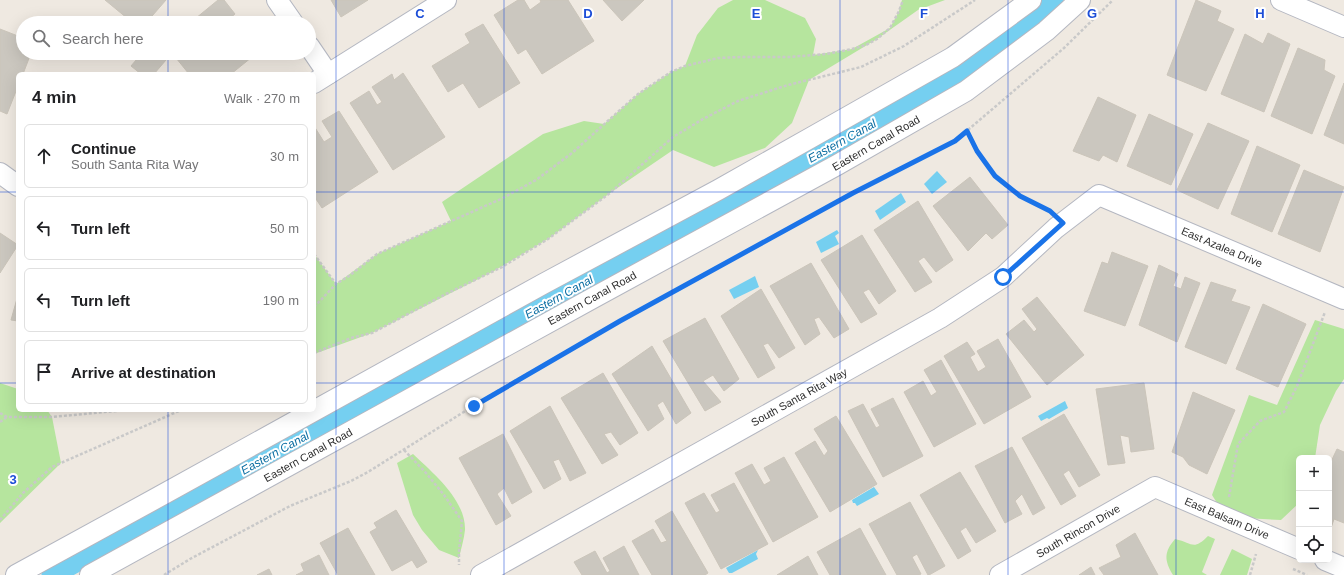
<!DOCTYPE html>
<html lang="en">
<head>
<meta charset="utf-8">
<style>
  body { margin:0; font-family:Helvetica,sans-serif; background:#f2f2f2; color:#202124 }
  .controls { position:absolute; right:12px; bottom:12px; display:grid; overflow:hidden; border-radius:6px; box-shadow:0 4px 16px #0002 }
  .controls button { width:36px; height:36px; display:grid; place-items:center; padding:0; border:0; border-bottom:1px solid #e0e0e0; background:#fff; color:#202124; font:20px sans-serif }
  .stop { position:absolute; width:12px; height:12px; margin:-9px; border:3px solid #1a73e8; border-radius:50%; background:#fff }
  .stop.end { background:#1a73e8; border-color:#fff; box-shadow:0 1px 4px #0008 }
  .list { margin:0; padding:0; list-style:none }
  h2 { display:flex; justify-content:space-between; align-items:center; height:52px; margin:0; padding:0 16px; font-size:17px }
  h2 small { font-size:13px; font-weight:400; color:#757577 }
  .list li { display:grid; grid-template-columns:26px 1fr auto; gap:12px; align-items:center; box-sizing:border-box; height:64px; margin:0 8px 8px; padding:0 8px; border:1px solid #e0e0e0; border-radius:6px }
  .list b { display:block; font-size:15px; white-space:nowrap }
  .list p { margin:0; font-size:13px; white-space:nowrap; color:#757577 }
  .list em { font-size:13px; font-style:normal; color:#757577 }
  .icon { flex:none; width:22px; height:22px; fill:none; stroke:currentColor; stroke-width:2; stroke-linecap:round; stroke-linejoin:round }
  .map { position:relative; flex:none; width:1344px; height:575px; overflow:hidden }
  .search { position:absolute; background:#fff; box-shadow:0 4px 16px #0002; left:16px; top:16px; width:300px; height:44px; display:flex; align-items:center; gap:10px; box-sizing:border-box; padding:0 14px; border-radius:22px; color:#757577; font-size:15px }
  .panel { position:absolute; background:#fff; box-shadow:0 4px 16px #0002; left:16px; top:72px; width:300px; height:340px; border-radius:6px }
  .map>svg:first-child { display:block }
</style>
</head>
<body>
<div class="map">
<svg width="1344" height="575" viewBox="0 0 1344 575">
  <rect width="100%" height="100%" fill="#efe9e1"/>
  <!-- green -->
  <g fill="#b6e59e">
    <polygon points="733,0 765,0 805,18 816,39 813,55 852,49 890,28 899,11 902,0 945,0 918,10 877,39 809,80 792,123 765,148 714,167 673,150 610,193 548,239 494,271 372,333 314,354 314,254 336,284 377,254 451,221 442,202 543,134 584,121 604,124 638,94 671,72 685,66 697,35 718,8"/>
    <polygon points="1315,320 1344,329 1344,379 1336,391 1320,425 1315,458 1299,458 1299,503 1281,520 1226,517 1212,495 1249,395 1277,405"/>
    <polygon points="0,383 18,389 18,410 47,410 52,417 61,463 0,523"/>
    <path d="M413,454C433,473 466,500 465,530C464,539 461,549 459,558L439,550L422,530L413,515L397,463Z"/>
    <path d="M1208,536L1215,539L1202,572L1207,575H1173C1164,560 1164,552 1175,539C1193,543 1193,551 1208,536Z"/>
    <polygon points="1232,549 1252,559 1247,575 1220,575"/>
  </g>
  <!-- water -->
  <g fill="#75cff0">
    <polygon points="937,171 947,182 932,194 924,184"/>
    <polygon points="901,193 906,202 880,220 875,211"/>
    <polygon points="837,230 839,233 835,236 839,244 821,253 816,242"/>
    <polygon points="755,276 759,287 734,299 729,290"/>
    <polygon points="1065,401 1068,408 1049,419 1047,418 1041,421 1038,416"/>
    <polygon points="874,487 879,494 857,506 855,503 853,503 852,500"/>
    <polygon points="758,550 756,554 758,559 732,573 729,573 726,568"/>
  </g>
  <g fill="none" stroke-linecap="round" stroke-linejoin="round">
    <!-- canal -->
    <polyline stroke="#75cff0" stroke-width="21" points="52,575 865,129 981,57 1053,0"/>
  </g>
  <!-- building -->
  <g fill="#cbc7bf" stroke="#cbc5ba">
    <polygon points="105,0 166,0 146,23 133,23"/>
    <polygon points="218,0 224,0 235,14 224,23 190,23"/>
    <polygon points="331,0 368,0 341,17"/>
    <polygon points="518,0 524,0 530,10 541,2 540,0 568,0 594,41 542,74 526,49 518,54 494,15"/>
    <polygon points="603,0 644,0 622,21"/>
    <polygon points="1196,0 1221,11 1217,21 1234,29 1206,91 1167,75"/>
    <polygon points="483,24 520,83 479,108 463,83 448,92 432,66 470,43 465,34"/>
    <polygon points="0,29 23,38 23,53 31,53 23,74 18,74 18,86 7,114 0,111"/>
    <polygon points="1268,33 1290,44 1264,112 1221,94 1245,34 1263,44"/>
    <polygon points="1298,48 1325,60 1324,70 1335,76 1312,134 1271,116"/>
    <polygon points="142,53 158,53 166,60 154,74 141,74 131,66"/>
    <polygon points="172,53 257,53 231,74 189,74"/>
    <polygon points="403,73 445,137 393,170 350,103 369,91 377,105 382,102 372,87 392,74 394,80"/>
    <polygon points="1344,83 1344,144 1324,135"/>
    <polygon points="1098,97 1136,115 1117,162 1103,155 1099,161 1073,151"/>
    <polygon points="339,111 378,172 322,208 314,196 314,126 324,142 332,137 322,121"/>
    <polygon points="1149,114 1193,134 1171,185 1127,166"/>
    <polygon points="1208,123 1249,141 1218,209 1177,190"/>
    <polygon points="1257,146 1300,165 1272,232 1231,214"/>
    <polygon points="1304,170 1344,187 1320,252 1278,234"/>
    <polygon points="970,177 1008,225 992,239 986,233 968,251 933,206"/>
    <polygon points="918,201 953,260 936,272 924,257 918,261 932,282 915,292 874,230"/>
    <polygon points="0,233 18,245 0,273"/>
    <polygon points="862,235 896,291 879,304 869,289 863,292 877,314 861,323 821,260"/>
    <polygon points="1112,252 1148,266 1125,326 1084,311 1102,262 1108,264"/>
    <polygon points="811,263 849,329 834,338 819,317 814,319 820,334 805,345 770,286"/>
    <polygon points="1159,265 1178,274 1173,286 1181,289 1185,277 1200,283 1177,342 1139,325"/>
    <polygon points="1211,282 1236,290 1231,301 1250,307 1226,364 1185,347"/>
    <polygon points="761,289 795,348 779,358 768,343 763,345 775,368 758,378 721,316"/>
    <polygon points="18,295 18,321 11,320"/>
    <polygon points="1037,297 1084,355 1047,385 1006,334 1024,320 1034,332 1037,329 1022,309"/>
    <polygon points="1263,304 1306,324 1278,387 1236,369"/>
    <polygon points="705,318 739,379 724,391 713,375 703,381 721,402 705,411 663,341"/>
    <polygon points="998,339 1031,397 984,424 944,356 967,342 975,354 970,357 978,372 986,367 977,351"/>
    <polygon points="652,346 691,413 676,424 663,401 657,405 664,419 648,431 612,374"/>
    <polygon points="941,360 976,424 934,447 904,392 923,381 931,396 937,392 924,370"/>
    <polygon points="603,373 638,433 620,445 611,432 604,434 618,455 602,464 561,398"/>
    <polygon points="1144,383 1154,449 1131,452 1129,437 1120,435 1125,463 1108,465 1096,389"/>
    <polygon points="1193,392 1235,410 1207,474 1189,465 1183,457 1172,452"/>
    <polygon points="893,398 923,456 883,477 848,411 863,404 876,428 880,426 871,409"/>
    <polygon points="550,406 586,473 570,481 559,459 553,461 561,479 544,489 510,431"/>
    <polygon points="1064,414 1100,475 1079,487 1069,470 1063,474 1076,496 1061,505 1022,438"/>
    <polygon points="836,416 877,484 830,512 795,453 815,441 824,456 828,451 814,429"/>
    <polygon points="503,434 532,492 512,504 504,488 497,494 511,516 496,525 459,458"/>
    <polygon points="1012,447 1045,508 1033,515 1022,494 1015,501 1022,514 1005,523 975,466"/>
    <polygon points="1337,449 1344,452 1344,523 1334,519 1331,528 1329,527 1329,466"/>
    <polygon points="784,457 818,517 773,542 735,473 752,464 764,485 771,481 764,468"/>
    <polygon points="960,472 996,531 976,543 966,527 960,531 971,551 958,559 920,495"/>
    <polygon points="734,483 768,544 721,569 685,503 704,493 716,513 720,511 711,495"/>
    <polygon points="910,502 945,566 929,575 928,575 917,554 912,557 921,574 919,575 897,575 869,524"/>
    <polygon points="396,510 427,562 417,568 412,560 392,571 370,532 377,528 374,523"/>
    <polygon points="672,511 708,573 705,575 652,575 632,541 653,529 661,543 667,541 655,521"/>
    <polygon points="348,528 375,575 338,575 320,543"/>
    <polygon points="860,528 886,575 830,575 817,552"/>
    <polygon points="1135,533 1158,575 1104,575 1099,568 1121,557 1116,545"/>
    <polygon points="624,546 639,575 582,575 574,562 595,551 607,573 610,571 603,558"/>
    <polygon points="319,555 329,575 296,575 304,571 301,564"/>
    <polygon points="808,556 818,575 777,575"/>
    <polygon points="1091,567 1095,575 1079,575"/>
    <polygon points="269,569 272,575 257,575"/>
  </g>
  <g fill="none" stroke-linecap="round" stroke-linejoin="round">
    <!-- minor casing -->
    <g stroke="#b4b7c1" stroke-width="22">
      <g id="minor">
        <polyline points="277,0 293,23"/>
        <polyline points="1281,0 1344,27"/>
        <polyline points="309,46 328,74"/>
        <polyline points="314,83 446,0"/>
        <polyline points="0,173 18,186"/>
        <polyline points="1325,560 1344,568"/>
        <polyline points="16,575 153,500 543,284 718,190 812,137 953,57 1031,0"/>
        <polyline points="90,575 593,298 837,165 966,91 1046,31 1080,0"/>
        <polyline points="481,575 940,318 1003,277 1056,228 1099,195 1344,299"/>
        <polyline points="1000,575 1155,487 1299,549"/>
      </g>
    </g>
    <!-- path -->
    <g stroke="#c9c9c9" stroke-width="2.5" stroke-dasharray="3 2" stroke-linecap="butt">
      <path d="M967,131C980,157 995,180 1019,196C1028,201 1038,205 1048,210"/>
      <polyline points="314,254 336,284"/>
      <polyline points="314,307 336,284 349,276 377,254 501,199 536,180 572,153 638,94 671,72 685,66 718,58 741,57 789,57 826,54 852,49 866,45 877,39 890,28 899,11 903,0"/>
      <polyline points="314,353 351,338 372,333 446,294 502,267 548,239 610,193 673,137 703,119 738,101 788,85 861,67 904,46 975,0"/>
      <polyline points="0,413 7,417 52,417 126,410"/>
      <polyline points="0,422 7,417"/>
      <polyline points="404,450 426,473 444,495 462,521 459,552 459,565"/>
      <polyline points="1229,497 1238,444 1260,421 1284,412 1297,386 1325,312"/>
      <polyline points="0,520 23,493 52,467 181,410"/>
      <polyline points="1293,569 1307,575"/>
      <polyline points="164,575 190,559 290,506 351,481 368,472 502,388 620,321 853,193 955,141 1064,48 1113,0"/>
      <polyline points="1250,575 1256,554"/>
    </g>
    <!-- minor -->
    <use href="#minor" stroke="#fff" stroke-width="20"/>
  </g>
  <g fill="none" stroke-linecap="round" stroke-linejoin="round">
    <!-- route -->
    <polyline stroke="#1a73e8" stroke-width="5" points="474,406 620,321 853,193 955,141 967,131 977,151 995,176 1020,196 1050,211 1063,223 1003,277"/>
  </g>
  <!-- grid -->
  <path fill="none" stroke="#1d4ed8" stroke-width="1" stroke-opacity="0.55" d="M168,0V23M336,0V575M504,0V575M672,0V575M840,0V575M1008,0V575M1176,0V575M168,53V74M0,192H18M314,192H1344M0,383H18M314,383H1344M168,410V575"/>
  <g text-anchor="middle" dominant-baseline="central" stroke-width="4" stroke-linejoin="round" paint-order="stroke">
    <!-- street labels -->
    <g font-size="11" fill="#2e2e2e" stroke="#fff">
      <text transform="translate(876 143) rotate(-30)">Eastern Canal Road</text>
      <text transform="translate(1222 247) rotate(23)">East Azalea Drive</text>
      <text transform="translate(592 298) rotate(-29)">Eastern Canal Road</text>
      <text transform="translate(799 397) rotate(-29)">South Santa Rita Way</text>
      <text transform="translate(308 455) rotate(-29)">Eastern Canal Road</text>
      <text transform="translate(1227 518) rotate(23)">East Balsam Drive</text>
      <text transform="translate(1078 531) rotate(-30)">South Rincon Drive</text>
    </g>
    <!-- water labels -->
    <g font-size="12" font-style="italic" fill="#0d6fa3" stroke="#fff">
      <text transform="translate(842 141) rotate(-29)">Eastern Canal</text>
      <text transform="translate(559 297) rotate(-29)">Eastern Canal</text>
      <text transform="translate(275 453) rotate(-29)">Eastern Canal</text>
    </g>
  </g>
  <g font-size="13" text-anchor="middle" font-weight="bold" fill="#1d4ed8" stroke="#fff" stroke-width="4" stroke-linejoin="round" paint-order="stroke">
    <text x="420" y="18">C</text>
    <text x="588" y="18">D</text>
    <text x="756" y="18">E</text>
    <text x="924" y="18">F</text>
    <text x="1092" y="18">G</text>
    <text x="1260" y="18">H</text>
    <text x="13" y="484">3</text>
  </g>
</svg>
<div class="controls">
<button>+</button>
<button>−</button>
<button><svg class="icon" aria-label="locate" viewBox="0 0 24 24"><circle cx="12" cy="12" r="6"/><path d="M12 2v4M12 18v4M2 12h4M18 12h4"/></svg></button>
</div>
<div class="stop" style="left:1003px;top:277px"></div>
<div class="stop end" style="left:474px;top:406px"></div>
<div class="search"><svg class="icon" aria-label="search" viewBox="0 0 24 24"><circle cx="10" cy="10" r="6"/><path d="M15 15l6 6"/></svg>Search here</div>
<section class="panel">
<h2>4 min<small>Walk · 270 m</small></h2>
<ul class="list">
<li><svg class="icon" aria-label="ahead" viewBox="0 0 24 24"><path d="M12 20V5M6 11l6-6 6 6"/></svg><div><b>Continue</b><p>South Santa Rita Way</p></div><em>30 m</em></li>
<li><svg class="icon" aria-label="left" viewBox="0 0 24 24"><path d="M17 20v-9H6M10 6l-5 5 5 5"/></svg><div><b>Turn left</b></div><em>50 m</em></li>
<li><svg class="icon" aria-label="left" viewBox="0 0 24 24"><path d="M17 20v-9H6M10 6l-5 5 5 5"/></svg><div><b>Turn left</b></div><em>190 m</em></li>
<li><svg class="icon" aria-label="arrive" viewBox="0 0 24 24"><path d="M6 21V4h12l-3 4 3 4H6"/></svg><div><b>Arrive at destination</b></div></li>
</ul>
</section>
</div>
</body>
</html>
